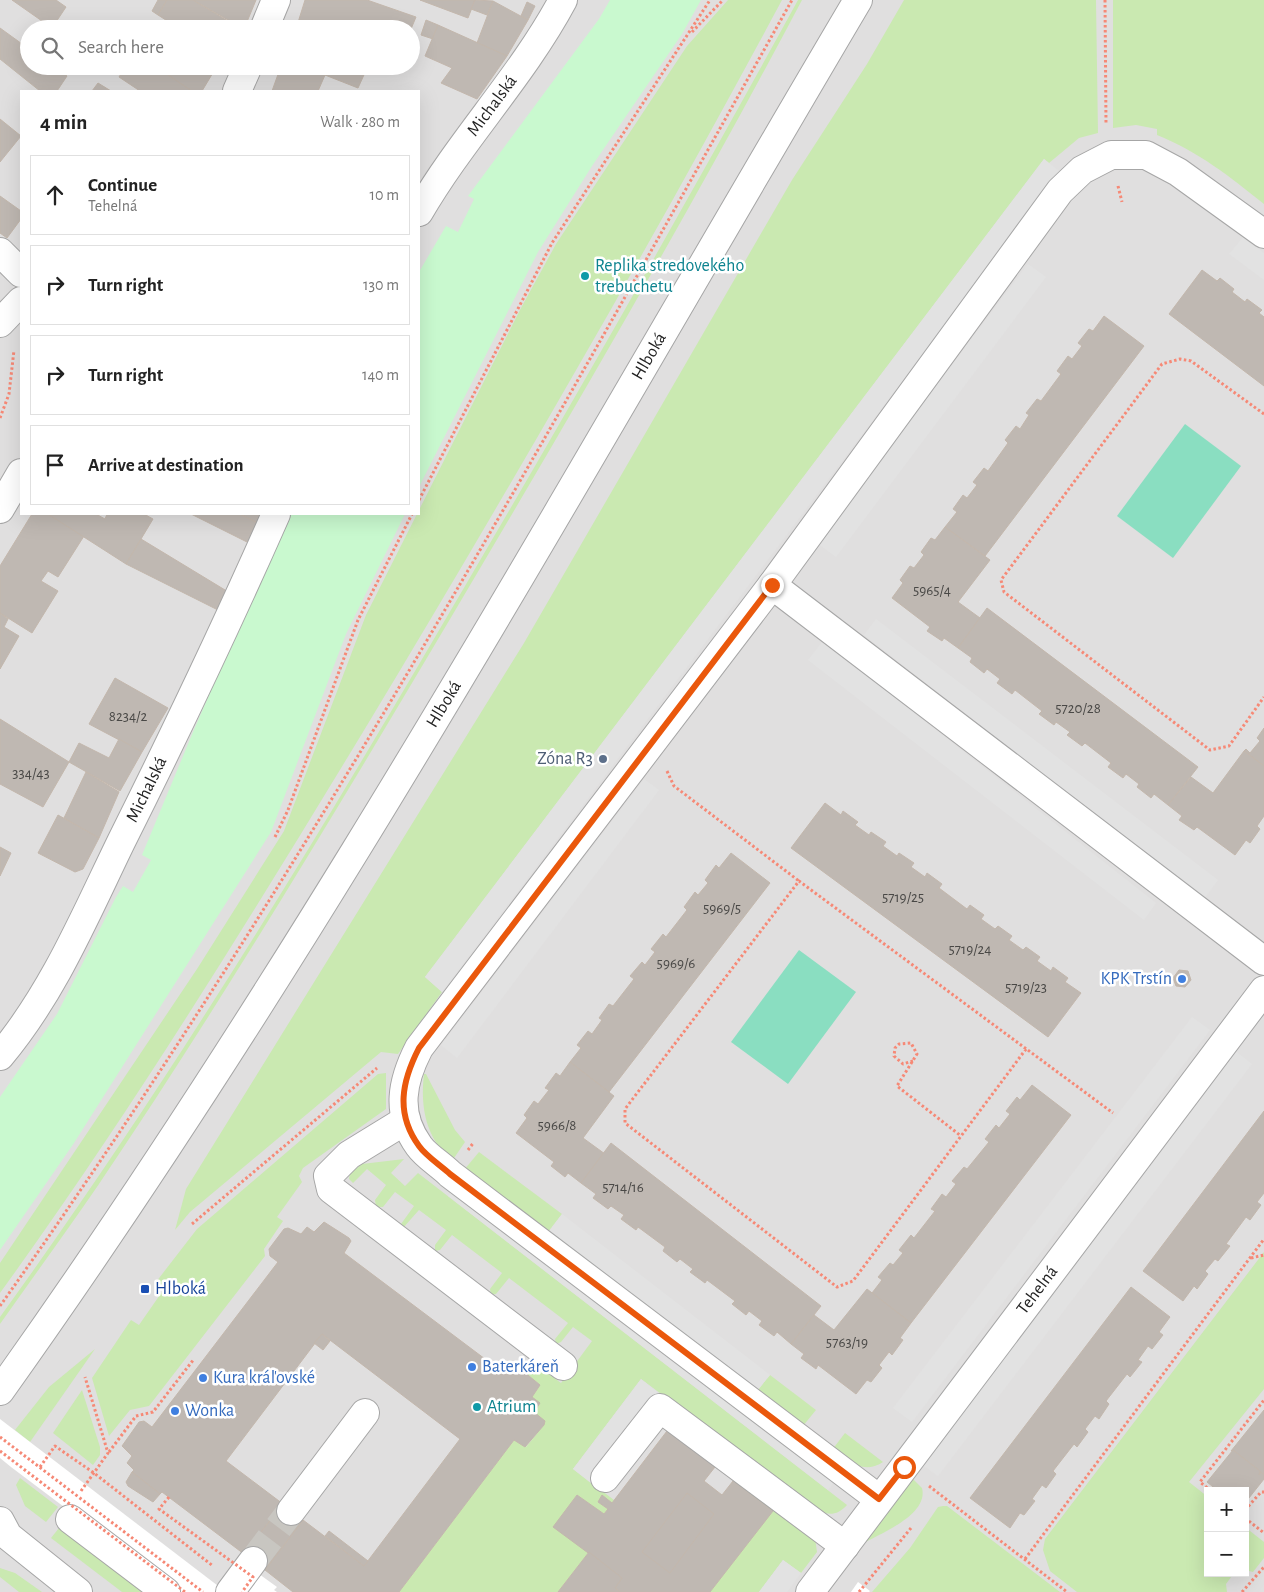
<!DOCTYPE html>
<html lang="en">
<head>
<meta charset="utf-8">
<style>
  body { margin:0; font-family:"Alegreya Sans",sans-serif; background:#f2f2f2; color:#222 }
  .controls { position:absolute; right:15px; bottom:15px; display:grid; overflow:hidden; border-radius:0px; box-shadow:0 5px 20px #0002 }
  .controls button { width:45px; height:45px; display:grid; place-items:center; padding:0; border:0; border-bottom:1px solid #e0e0e0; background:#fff; color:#222; font:25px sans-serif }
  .stop { position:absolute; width:15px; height:15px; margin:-11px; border:4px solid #ea580c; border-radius:50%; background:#fff }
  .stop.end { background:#ea580c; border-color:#fff; box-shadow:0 1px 5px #0008 }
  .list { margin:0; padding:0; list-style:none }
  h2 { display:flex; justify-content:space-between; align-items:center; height:65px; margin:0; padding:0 20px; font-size:21px }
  h2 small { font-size:16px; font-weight:400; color:#767676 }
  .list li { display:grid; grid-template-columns:32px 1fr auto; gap:15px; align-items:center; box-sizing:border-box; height:80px; margin:0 10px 10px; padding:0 10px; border:1px solid #e0e0e0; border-radius:0px }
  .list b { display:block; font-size:19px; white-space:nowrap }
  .list p { margin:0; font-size:16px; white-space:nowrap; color:#767676 }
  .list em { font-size:16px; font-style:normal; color:#767676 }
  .icon { flex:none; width:28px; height:28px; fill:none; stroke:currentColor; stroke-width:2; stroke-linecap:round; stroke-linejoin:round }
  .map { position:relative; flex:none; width:1264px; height:1592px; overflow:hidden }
  .search { position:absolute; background:#fff; box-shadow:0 5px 20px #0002; left:20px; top:20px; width:400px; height:55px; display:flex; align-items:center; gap:12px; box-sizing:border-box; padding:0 18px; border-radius:28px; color:#767676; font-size:19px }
  .panel { position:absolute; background:#fff; box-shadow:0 5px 20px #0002; left:20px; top:90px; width:400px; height:425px; border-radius:0px }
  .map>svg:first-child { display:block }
</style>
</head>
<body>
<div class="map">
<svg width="1264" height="1592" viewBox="0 0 1264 1592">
  <rect width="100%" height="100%" fill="#f2efe9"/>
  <!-- residential -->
  <path fill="#e0dfdf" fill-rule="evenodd" d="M0,0H1264V1592H0ZM29,29H411V66H29ZM21,91H419V514H21ZM1208,1491H1245V1573H1208Z"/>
  <!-- grass -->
  <g fill="#cae9b1">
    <path d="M728,0H782C649,248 508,491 363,732C247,923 131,1112 0,1293V1263L197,969L284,831L366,615L521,308L556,244L687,46Z"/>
    <path d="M798,0H802C693,206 575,408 456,609C341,803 225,997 99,1184C67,1231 33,1277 0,1324V1317C151,1108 287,888 418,666C548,446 675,224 798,0Z"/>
    <polygon points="904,0 1096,0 1098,133 1079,138 1049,163 1044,159 425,977 442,992 398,1054 381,1052 190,1212 175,1230 186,1189 524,643 792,180 867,64"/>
    <path d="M1113,0H1264V204C1229,176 1199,152 1157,135V129L1136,125L1113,128Z"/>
    <polygon points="386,1073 386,1109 303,1168 299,1176 302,1182 277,1217 283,1221 264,1249 265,1256 149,1406 130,1410 109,1436 92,1378 131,1320 139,1325 164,1289 156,1282 197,1229 378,1074"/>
    <path d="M424,1074H426L455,1130L465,1142L452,1161C426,1138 420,1108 424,1074Z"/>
    <polygon points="479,1152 562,1214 549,1231 464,1170"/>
    <path d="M404,1159L391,1173L405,1186L418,1173L847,1505C838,1515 831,1515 819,1512L641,1379L573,1469L614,1500L612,1503L602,1495L598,1502L608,1509L604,1514L577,1495L554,1527L589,1552L558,1592H399L514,1440L526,1447L544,1425V1421L534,1412L532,1397L540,1385L525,1372L530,1365L536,1364L561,1383L592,1341L573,1327L561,1342L556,1344L555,1339L568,1323L509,1278L496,1294L491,1295L490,1289L502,1273L452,1235L440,1250L435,1251V1245L446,1230L419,1210L403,1228L401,1224L414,1206L395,1192L383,1207H376L375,1200L386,1185L367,1169L353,1183L349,1179L350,1173L362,1164Z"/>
    <polygon points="1264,1252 1264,1389 1189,1482 1208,1497 1208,1573 1234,1573 1226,1584 1227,1592 1077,1592 1050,1571 1043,1550 1045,1539"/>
    <polygon points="95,1349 30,1442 15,1430 49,1387"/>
    <polygon points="770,1375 816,1410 803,1426 757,1391"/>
    <polygon points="82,1390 100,1447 100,1455 93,1465 53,1433"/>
    <path d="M845,1433L883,1462C863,1475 849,1461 832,1450Z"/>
    <polygon points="737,1475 815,1538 817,1552 801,1573 783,1560 759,1592 710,1592 772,1511 733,1481"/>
    <polygon points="20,1478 58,1507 46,1522 25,1506 16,1485"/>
    <path d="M912,1478L922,1488C929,1515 879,1534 860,1545Z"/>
    <polygon points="943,1506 947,1506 1060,1592 872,1592 910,1548 938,1507"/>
    <polygon points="63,1523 151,1592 122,1592 51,1538"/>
    <polygon points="1245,1527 1264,1542 1264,1558 1253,1572 1245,1570"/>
    <polygon points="0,1568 15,1573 42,1592 19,1592 0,1577"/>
  </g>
  <!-- park -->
  <g fill="#c9f9cf">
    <polygon points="610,0 701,0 682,34 592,166 538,252 419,487 419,272 446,226 458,232 474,199 468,196 599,19"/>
    <polygon points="287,514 405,514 346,634 271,832 74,1143 0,1250 0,1097 57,1014 116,897 123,886 133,892 151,860 142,855 193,732"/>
  </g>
  <!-- pitch -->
  <g fill="#8adec1">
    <polygon points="1185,424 1241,466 1173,558 1117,516"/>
    <polygon points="799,950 856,992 788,1084 731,1042"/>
  </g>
  <!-- parking -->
  <g fill="#e2e2e2">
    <polygon points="1044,159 1060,172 442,992 425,977"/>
    <polygon points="1243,237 1264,253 1264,280 1229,254"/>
    <polygon points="1028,264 1046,277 836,557 817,543"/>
    <polygon points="876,619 1218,880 1204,899 864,635"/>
    <polygon points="823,641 1156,903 1144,920 808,660"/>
    <polygon points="644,779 659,790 457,1058 441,1045"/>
    <polygon points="1192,1017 1210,1030 912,1422 893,1408"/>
    <polygon points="1234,1050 1252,1064 938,1476 921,1464"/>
    <polygon points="456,1187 835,1481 828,1490 448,1196"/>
    <polygon points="562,1214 770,1375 757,1391 549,1231"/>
    <polygon points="641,1379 660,1394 592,1484 573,1469"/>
    <polygon points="783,1560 801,1573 787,1592 759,1592"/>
  </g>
  <!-- pier -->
  <g fill="#fff">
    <polygon points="0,1419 226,1592 177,1592 11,1467 0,1458"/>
    <polygon points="259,1574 277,1587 274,1590 277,1592 234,1592"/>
    <polygon points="858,1582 870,1591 869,1592 851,1592"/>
  </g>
  <!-- building -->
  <g fill="#bfb8b2" stroke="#c3b7ac">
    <polygon points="12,0 56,0 66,7 52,28"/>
    <polygon points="158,0 167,0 158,15 152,11"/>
    <polygon points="167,0 193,0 241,29 180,29 158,15"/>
    <polygon points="193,0 256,0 244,29"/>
    <polygon points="305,0 367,0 416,17 411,29 359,29 337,21 335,29 296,29"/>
    <polygon points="420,0 475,0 468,18"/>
    <polygon points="475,0 493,1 487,15 471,9"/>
    <polygon points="493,1 528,20 507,56 477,43"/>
    <polygon points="527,2 535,6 528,20 521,16"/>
    <polygon points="426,20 438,25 433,39 421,35"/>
    <polygon points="143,24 150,28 149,29 140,29"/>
    <polygon points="438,25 507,56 477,99 441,83 452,68 425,56"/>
    <polygon points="0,28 29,49 29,66 53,66 67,76 57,91 40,91 0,59"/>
    <polygon points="126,66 155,66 192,91 140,91 119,77"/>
    <polygon points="155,66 217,66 202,91 192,91"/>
    <polygon points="281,66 368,66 358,88 325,75 318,91 272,91"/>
    <polygon points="98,83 111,91 92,91"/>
    <polygon points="0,119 21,136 0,162"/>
    <polygon points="0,196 21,211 21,219 7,238 0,233"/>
    <polygon points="1202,270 1217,281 1220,278 1234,289 1232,292 1245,302 1247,299 1262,310 1259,313 1264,317 1264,386 1169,314"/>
    <polygon points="1104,316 1144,346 985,556 945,527 957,512 953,509 963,495 967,498 977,485 973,482 984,468 988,471 1008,443 1005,440 1016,426 1020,429 1029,415 1026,413 1037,399 1041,401 1061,374 1057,371 1068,356 1072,359 1082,346 1078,343 1089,329 1093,331"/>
    <polygon points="32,514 48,514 84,536 58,577 48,571 41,581 58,591 32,633 0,613 0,566"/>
    <polygon points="48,514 96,514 105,519 107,514 144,514 153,519 126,564"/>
    <polygon points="191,514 240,514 260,524 251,544"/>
    <polygon points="240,514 265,514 260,524"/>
    <polygon points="945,527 990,560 958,602 980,618 958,648 944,638 942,641 927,631 930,627 892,598 903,583 900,580 910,566 914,568 924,555 921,552 931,538 935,540"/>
    <polygon points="141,539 230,593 222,612 126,564"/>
    <polygon points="987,608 1198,767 1168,805 1154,794 1151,798 1137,787 1139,784 1126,774 1123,778 1108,767 1111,763 1085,743 1082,746 1067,735 1070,732 1056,722 1054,725 1039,714 1042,711 1015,690 1012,694 997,683 1000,679 987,669 984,673 970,662 972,658 958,648"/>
    <polygon points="0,613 8,619 4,627 19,636 0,669"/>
    <polygon points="115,678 168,708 142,752 89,724"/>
    <polygon points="0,719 69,762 43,807 0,784"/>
    <polygon points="1264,728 1264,766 1244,751 1246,749 1250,753 1260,741 1257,738"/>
    <polygon points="119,739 142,752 120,791 69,762 79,743 109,758"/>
    <polygon points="1244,751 1264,766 1264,816 1257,826 1260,829 1250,843 1246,840 1235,855 1197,827 1194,830 1179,820 1182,816 1168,805 1191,777 1213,793"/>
    <polygon points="86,772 119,792 99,838 64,818"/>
    <polygon points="825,803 841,815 843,811 858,822 855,825 869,835 871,832 886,842 883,846 897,856 899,853 914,863 911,867 925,877 927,873 942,884 939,888 967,909 970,905 984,915 981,919 995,929 998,926 1012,936 1009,940 1023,950 1026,947 1040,957 1037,961 1051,971 1053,967 1068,978 1065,982 1081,993 1048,1037 791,848"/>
    <polygon points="58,815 99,838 83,869 75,872 38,853"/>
    <polygon points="0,847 11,853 0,876"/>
    <polygon points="731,853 770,883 609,1092 570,1062 581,1048 577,1045 588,1031 592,1034 602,1020 599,1018 609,1004 613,1006 634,979 630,976 642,962 645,965 655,952 651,949 663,934 666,937 687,910 684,907 695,892 698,895 708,883 705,880 716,865 719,868"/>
    <polygon points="1179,970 1188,971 1191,980 1185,987 1176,986 1173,978"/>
    <polygon points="570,1062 614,1096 583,1138 605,1154 581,1183 568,1173 565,1177 551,1166 554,1162 516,1133 527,1118 524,1115 534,1101 538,1104 549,1090 545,1088 556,1073 560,1076"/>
    <polygon points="1032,1085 1071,1115 911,1323 872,1293 882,1280 878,1277 890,1263 893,1265 903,1253 899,1250 911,1235 914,1238 935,1211 931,1209 942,1194 946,1197 956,1184 952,1181 964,1167 967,1169 989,1142 985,1139 996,1125 999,1128 1010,1114 1006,1111 1017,1097 1020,1100"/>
    <polygon points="1264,1111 1264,1193 1257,1202 1261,1205 1250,1220 1246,1217 1226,1244 1230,1246 1218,1261 1215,1259 1205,1271 1208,1274 1197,1289 1194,1286 1183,1301 1143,1271"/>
    <polygon points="611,1143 821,1306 791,1344 777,1332 774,1336 759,1325 762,1321 749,1311 746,1315 732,1304 735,1301 707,1280 705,1283 690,1272 693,1269 680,1259 677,1262 663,1251 665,1247 638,1227 636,1230 621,1219 624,1215 611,1206 608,1209 593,1198 596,1194 581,1183"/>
    <polygon points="324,1222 349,1238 351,1241 344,1253 505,1374 513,1365 517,1366 540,1385 532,1397 540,1403 534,1412 545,1421 544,1425 525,1447 514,1440 399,1592 293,1592 265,1570 303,1520 364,1566 460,1439 322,1334 226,1461 283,1504 244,1554 162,1492 160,1494 132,1472 134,1470 127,1463 132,1456 122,1446 139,1422 144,1421 152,1427 278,1262 270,1256 269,1249 284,1229 288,1228 301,1234 307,1227 314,1232"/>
    <polygon points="1131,1287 1170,1317 1159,1332 1163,1335 1152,1349 1148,1346 1138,1360 1142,1362 1130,1377 1127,1374 1106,1401 1109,1404 1099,1419 1095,1416 1085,1429 1088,1432 1077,1447 1074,1444 1053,1471 1056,1474 1046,1488 1042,1485 1032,1499 1035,1501 1024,1515 1020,1513 1010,1528 970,1498"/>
    <polygon points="867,1289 911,1323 900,1338 903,1340 892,1355 889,1352 879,1365 882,1368 871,1382 867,1380 856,1394 818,1365 816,1369 801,1358 804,1354 791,1344 814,1315 834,1330"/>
    <polygon points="322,1334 330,1341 323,1350 314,1343"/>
    <polygon points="1264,1410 1264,1475 1261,1472 1259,1475 1260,1471 1233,1450 1231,1451"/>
    <polygon points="667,1431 715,1467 704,1481 722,1495 733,1481 773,1511 710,1592 620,1592 615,1588 622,1578 553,1527 577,1495 604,1514 608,1509 598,1502 602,1495 612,1503"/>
    <polygon points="1233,1450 1260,1471 1259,1475 1261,1472 1264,1475 1264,1479 1245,1503 1245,1491 1218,1491 1207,1482"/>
    <polygon points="132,1472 160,1494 153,1502 128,1486 126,1482"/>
    <polygon points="687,1493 714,1514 670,1573 642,1552"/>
    <polygon points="283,1504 303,1520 265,1570 244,1554"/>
    <polygon points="329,1531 368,1561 364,1566 325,1536"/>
    <polygon points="589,1552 622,1578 615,1588 620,1592 558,1592"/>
  </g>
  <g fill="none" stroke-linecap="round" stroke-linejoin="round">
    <!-- minor-tunnel -->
    <polyline stroke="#c8c6c1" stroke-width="28" stroke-dasharray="28 14" stroke-linecap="butt" points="253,1561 291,1511"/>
    <!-- minor casing -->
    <g stroke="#a6a6a6" stroke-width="30">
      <g id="minor">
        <polyline points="264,29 276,0"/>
        <polyline points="237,91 248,66"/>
        <path id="s1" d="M419,212C462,138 523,75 563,0"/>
        <polyline points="0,252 21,273"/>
        <polyline points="0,323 21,301"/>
        <polyline points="0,509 21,473"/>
        <polyline points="772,585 1264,961"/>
        <path id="s2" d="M0,1056C53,993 85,916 121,842C175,734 227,625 276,514"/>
        <polyline points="406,1120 349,1155 328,1176 331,1189 563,1366"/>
        <path id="s3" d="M0,1391C317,947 581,468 858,0"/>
        <polyline points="605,1478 660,1408 845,1546"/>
        <path d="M879,1499L450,1174C441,1165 426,1156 419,1146C395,1113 402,1081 419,1048L772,585L1060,191L1082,170L1111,155H1146L1178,172L1264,234"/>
        <polyline points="291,1511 365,1413"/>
        <polyline points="70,1519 166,1592"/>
        <polyline points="0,1521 8,1536 78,1592"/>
        <polyline points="230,1592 253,1561"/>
        <path id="s4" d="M810,1592L1264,990"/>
      </g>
    </g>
    <!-- path -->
    <g stroke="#f68976" stroke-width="3" stroke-dasharray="2.5 2.5" stroke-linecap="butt">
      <polyline points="1105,0 1106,125"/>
      <polyline points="692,32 723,0"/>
      <polyline points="1118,186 1122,202"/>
      <polyline points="1264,414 1191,361 1180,359 1162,364 1001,580 1004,592 1210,750 1229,746 1264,697"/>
      <polyline points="0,418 9,394 14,350"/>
      <polyline points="419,500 552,243 710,0"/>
      <polyline points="667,771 674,786 799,881"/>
      <polyline points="275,837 288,810 358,620 412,514"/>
      <polyline points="1026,1049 853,1281 837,1287 625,1123 625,1109 799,881 1113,1113"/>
      <polyline points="913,1061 903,1064 894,1056 895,1048 899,1044 911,1043 917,1054 897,1086 961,1136"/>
      <polyline points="468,1150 474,1142"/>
      <polyline points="192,1224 377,1068"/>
      <polyline points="1251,1258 1264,1255"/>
      <path d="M0,1306C295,890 543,444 792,0"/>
      <polyline points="109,1452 136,1416 153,1412 194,1359"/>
      <polyline points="40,1467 55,1446 94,1473 213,1566"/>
      <polyline points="929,1486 1067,1592"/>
      <polyline points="81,1491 108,1453 85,1377"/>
      <polyline points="1211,1491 1200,1482 1264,1400"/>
      <polyline points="1245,1510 1261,1492 1264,1492"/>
      <polyline points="1245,1518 1264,1533"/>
      <polyline points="1025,1559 1264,1239"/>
      <polyline points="859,1592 911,1528"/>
      <polyline points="1242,1592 1264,1567"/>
    </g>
    <!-- minor -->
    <use href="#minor" stroke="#fff" stroke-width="28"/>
    <!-- path-bridge -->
    <g stroke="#f68976" stroke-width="3" stroke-dasharray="2.5 2.5" stroke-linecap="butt">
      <polyline points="0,1437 203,1592"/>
      <polyline points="0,1451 185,1592"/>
      <polyline points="169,1497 159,1509 253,1577 242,1592"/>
    </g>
  </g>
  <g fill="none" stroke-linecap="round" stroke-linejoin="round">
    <!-- route -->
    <path stroke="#ea580c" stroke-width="6" d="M772,585L419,1048C402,1081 395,1113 419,1146C426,1156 440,1165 450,1174L879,1499L904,1467"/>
  </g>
  <!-- markers -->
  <g fill="#0f9aa8" stroke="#fff" stroke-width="2">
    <circle cx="585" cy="276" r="5"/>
    <circle cx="477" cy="1407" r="5"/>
  </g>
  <circle fill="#5c6f8a" stroke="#fff" stroke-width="2" cx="603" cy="759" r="5"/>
  <g fill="#3f7fe0" stroke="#fff" stroke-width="2">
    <circle cx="1182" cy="979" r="5"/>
    <circle cx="472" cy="1367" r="5"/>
    <circle cx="203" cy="1378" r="5"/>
    <circle cx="175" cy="1411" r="5"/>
  </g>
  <rect fill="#1a4fb4" stroke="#fff" stroke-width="2" x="140" y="1284" width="10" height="10" rx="2.5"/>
  <g text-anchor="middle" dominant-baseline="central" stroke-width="5" stroke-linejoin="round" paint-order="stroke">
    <!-- number labels -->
    <g font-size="15" fill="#494846">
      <text x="932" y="590">5965/4</text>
      <text x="1078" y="708">5720/28</text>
      <text x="128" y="716">8234/2</text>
      <text x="31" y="773">334/43</text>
      <text x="903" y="897">5719/25</text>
      <text x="722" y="908">5969/5</text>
      <text x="970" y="949">5719/24</text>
      <text x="676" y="963">5969/6</text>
      <text x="1026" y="987">5719/23</text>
      <text x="557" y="1125">5966/8</text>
      <text x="623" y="1187">5714/16</text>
      <text x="847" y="1342">5763/19</text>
    </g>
    <!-- street labels -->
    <g font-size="18" fill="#222" stroke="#fff">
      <text stroke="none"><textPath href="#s1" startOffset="129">Michalská</textPath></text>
      <text stroke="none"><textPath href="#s3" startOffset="1222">Hlboká</textPath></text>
      <text stroke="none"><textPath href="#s3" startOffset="818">Hlboká</textPath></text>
      <text stroke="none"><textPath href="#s2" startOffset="305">Michalská</textPath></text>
      <text stroke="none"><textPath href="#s4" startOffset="378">Tehelná</textPath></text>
    </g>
    <!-- culture labels -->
    <g font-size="18" fill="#0d838f" stroke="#fff" text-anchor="start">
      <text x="595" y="266">Replika stredovekého<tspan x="595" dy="21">trebuchetu</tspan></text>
      <text x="487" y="1407">Atrium</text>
    </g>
    <!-- service labels -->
    <g font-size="18" fill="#4e5e75" stroke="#fff" text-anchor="end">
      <text x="593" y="759">Zóna R3</text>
    </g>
    <!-- shop labels -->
    <g font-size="18" fill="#366cbe" stroke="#fff" text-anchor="start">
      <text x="1172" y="979" text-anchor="end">KPK Trstín</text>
      <text x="482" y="1367">Baterkáreň</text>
      <text x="213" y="1378">Kura kráľovské</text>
      <text x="185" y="1411">Wonka</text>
    </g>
    <!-- transit labels -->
    <g font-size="18" fill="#164399" stroke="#fff" text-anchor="start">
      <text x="155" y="1289">Hlboká</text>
    </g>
  </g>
</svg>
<div class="controls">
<button>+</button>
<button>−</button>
</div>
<div class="stop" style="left:904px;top:1467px"></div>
<div class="stop end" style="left:772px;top:585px"></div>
<div class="search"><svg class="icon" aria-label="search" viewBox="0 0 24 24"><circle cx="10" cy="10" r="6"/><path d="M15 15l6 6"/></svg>Search here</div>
<section class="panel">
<h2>4 min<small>Walk · 280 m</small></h2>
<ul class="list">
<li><svg class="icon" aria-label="ahead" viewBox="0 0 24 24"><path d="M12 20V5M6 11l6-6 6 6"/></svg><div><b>Continue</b><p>Tehelná</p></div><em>10 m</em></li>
<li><svg class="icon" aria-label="right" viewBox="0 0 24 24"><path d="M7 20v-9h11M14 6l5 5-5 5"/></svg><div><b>Turn right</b></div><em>130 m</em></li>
<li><svg class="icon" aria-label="right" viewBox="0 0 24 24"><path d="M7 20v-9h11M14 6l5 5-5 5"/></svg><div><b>Turn right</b></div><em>140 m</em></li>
<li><svg class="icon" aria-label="arrive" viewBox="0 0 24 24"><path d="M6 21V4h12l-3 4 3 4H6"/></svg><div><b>Arrive at destination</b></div></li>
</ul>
</section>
</div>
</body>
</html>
